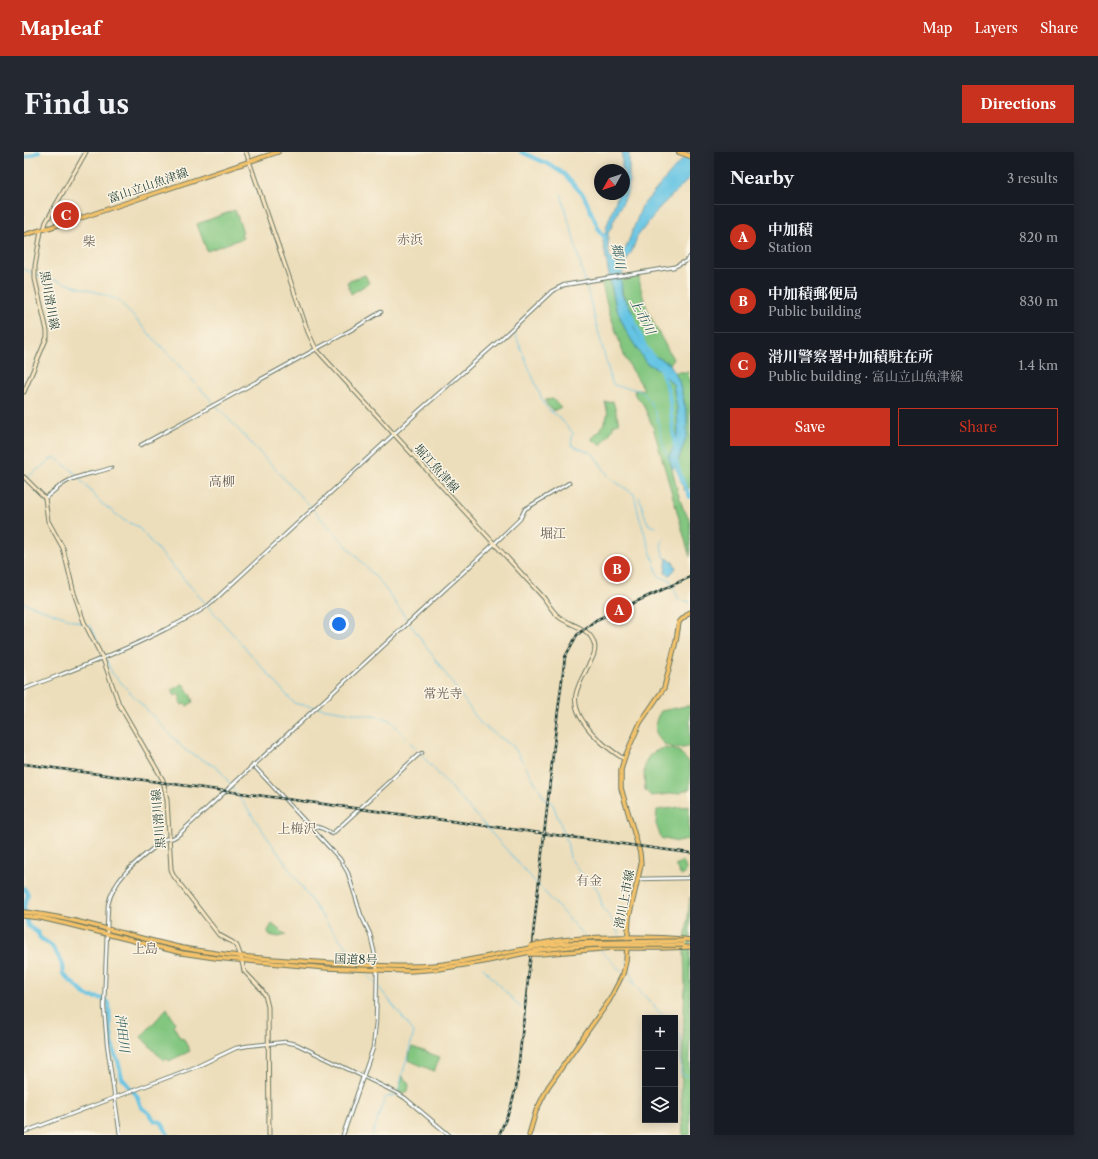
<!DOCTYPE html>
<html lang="en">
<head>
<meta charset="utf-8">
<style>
  body { margin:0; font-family:"Libre Caslon Text","Noto Serif JP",serif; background:#242831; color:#f1f3f6 }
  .controls { position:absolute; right:12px; bottom:12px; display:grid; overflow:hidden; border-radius:0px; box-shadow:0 2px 10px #0003 }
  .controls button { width:36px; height:36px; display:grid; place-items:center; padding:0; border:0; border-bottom:1px solid #363941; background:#171b24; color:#f1f3f6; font:20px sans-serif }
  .compass { position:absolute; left:570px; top:12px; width:36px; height:36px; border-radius:50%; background:#171b24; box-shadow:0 2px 10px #0003; rotate:230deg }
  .you { position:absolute; left:315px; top:472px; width:14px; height:14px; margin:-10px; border:3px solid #fff; border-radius:50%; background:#1a73e8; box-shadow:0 0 0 6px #1a73e833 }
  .badge { display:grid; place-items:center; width:26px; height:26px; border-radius:50%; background:#c8321e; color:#fff; font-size:13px; font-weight:700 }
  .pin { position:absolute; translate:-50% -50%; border:2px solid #fff; box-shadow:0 1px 4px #0006 }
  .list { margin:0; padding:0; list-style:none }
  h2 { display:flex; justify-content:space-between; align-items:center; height:52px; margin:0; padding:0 16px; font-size:17px }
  h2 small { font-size:13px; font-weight:400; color:#9ea1a6 }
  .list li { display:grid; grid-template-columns:26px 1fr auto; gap:12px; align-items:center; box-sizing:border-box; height:64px; padding:0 16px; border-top:1px solid #363941 }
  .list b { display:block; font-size:15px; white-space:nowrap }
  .list p { margin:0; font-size:13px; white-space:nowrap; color:#9ea1a6 }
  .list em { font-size:13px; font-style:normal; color:#9ea1a6 }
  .actions { display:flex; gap:8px; padding:12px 16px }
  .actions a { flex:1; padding:9px 0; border:1px solid #c8321e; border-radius:0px; text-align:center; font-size:14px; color:#c8321e }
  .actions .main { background:#c8321e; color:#fff }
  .icon { flex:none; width:22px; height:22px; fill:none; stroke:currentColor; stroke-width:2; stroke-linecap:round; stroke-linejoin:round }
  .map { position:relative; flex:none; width:666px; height:983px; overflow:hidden; border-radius:0px }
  header { display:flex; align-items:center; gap:24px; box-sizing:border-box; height:56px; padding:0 20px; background:#c8321e; color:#fff }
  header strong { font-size:19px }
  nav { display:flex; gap:22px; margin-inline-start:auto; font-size:14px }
  .intro { display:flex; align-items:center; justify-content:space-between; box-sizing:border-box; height:96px; padding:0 24px }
  h1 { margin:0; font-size:28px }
  .button { padding:10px 18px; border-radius:0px; background:#c8321e; color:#fff; font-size:14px; font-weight:700 }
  main { display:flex; gap:24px; padding:0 24px }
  aside { flex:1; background:#171b24; border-radius:0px; box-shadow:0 2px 10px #0003 }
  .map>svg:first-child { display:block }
</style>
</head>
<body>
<header>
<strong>Mapleaf</strong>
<nav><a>Map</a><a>Layers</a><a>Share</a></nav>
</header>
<div class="intro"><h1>Find us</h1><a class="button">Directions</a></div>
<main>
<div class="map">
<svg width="666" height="983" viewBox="0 0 666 983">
  <rect width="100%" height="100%" fill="#fcf5e5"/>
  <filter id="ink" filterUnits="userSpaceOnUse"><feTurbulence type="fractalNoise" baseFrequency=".025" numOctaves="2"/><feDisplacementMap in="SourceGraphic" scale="8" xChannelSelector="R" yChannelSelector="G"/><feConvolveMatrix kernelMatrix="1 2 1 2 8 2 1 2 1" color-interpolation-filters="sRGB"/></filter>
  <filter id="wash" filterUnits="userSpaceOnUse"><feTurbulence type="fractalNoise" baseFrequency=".012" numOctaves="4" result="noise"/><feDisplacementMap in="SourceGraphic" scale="16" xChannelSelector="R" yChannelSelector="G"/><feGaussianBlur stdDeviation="0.9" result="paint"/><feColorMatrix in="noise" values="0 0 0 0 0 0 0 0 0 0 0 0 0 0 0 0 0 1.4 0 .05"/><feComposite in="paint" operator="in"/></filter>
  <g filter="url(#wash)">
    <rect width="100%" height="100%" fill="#eddebb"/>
    <!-- green -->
    <g fill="#82c680" stroke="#50825a">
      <polygon points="211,58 219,80 217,81 219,86 183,99 173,72"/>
      <polygon points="341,123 345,131 327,142 323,130"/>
      <path d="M615,123C617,153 635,181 649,207L646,212L623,200L610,175L608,159L599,143L596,129L598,125Z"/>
      <polygon points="586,128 592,155 602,179 622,211 634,217 649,232 653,256 654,278 649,296 645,304 653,338 659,356 666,368 666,405 629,275 618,250 611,243 610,239 620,237 601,206 585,159 577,129"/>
      <path d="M650,220H664L666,233V336L660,338L652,315C657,305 664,273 663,263C662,251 655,231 650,220Z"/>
      <polygon points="529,247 537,255 529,259 523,253 521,248"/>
      <path d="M589,249L595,271L589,273V277L578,292H576L568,288L569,284L577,278C577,273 583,269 583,263L584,262L581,250Z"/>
      <polygon points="158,532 160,533 167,544 169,550 163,554 161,552 158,553 155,548 157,547 154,542 151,544 148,538"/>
      <path d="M662,554H666V594C642,604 621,581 637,559Z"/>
      <path d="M641,596L655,599L666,612V637L655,641L627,644L621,638C620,617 616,602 641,596Z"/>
      <polygon points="665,654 665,685 663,688 653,690 637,686 632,672 633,658"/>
      <path d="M659,709C661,714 663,717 661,722L657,724L651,713Z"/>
      <polygon points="666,745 666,983 659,983 657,943 661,831 660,799"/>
      <polygon points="248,772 262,783 255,785 245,783 244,779"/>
      <polygon points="143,856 151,871 149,873 157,887 159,886 166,899 145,909 143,907 139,908 117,885"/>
      <polygon points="388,895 416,905 410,919 384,908"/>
      <polygon points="379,924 385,933 384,939 379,942 374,939"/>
    </g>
    <!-- water -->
    <g fill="#65c4e4" stroke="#42808c">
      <polygon points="598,0 605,0 605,27 606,27 606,29 602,44 589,70 587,76 584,81 584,96 586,106 590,107 602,96 618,54 654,12 666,0 666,26 636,55 613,85 608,99 601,111 597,128 598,143 608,159 610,175 623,200 646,212 655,229 663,263 663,283 652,315 648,316 645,304 649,296 654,279 653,256 649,232 634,217 622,211 602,179 592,155 586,128 579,90 583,73 594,43 592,42 600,42 600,18 598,18"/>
      <polygon points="643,406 650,411 652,416 646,423 641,421"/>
    </g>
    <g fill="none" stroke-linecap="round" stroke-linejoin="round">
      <!-- stream -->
      <g stroke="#65c4e4" stroke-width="1">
        <path d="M537,42L550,88L588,231C592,237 611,234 619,241C638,259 634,289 646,310"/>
        <polyline points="0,117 10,122"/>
        <polyline points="13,123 82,143 94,148 358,432 457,572 490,595 523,650 528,650 543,689 546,706 560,725 571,734 574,739 579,756 590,770 595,783"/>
        <polyline points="490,180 520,252 525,258 534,264 549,281 547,293 569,302 586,326 610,342 615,364 634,423 636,425 646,428 655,448 666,450"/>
        <polyline points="650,316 656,323"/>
        <polyline points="0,328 30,305 49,319 76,350 101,369 113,374 269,550 273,552 290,555 361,566 367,569 560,784"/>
        <path d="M615,345C619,355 620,365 625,373L632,375"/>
        <path d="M639,386C636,394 637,401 642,407"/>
        <polyline points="0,451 60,472"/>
        <polyline points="63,473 67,474 69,478 80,504"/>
        <polyline points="82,507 88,521 161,598 195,617 204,629 305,774 336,811"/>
        <polyline points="576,798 598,820"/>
        <polyline points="603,809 611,832"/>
        <polyline points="459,816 497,856"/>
        <polyline points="341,819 352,832"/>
        <polyline points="600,822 641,866"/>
        <polyline points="651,877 656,883 657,922 666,925"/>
        <polyline points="348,983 361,946 365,944 373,943 390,880 354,834"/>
      </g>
      <!-- river -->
      <g stroke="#65c4e4" stroke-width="4">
        <polyline points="497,0 526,13 540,22 560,44 576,80 581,86"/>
        <polyline points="0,6 15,0"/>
        <polyline points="606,160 621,194 631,207"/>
        <polyline points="637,218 645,241 651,296"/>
        <polyline points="652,308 656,323 666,345"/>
        <polyline points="0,736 4,742 0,755"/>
        <path d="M0,756L4,774L14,781L16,786L27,793L34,804L38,813L39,822L63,844C73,848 74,842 85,851L86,874L90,901L94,909L98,926L113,944L117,955L125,961L131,969L137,970L139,973L144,983"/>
      </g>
    </g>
  </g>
  <g filter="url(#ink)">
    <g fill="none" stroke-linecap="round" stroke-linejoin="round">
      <!-- tertiary casing -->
      <g stroke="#677563" stroke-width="4.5">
        <g id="tertiary">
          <polyline points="117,293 327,178 357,160"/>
          <path d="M21,346C29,340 36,333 44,329C58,322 73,321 87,316"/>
          <path d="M0,537C48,518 96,501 142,477C157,470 172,462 185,453L396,258L477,187L528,139L540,133L650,115L662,109L666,105"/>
          <polyline points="229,613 316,707 324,721 337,763 346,782 350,799 353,817 352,870 349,896 319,983"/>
          <path d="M287,675C294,673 302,678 308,682L394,603L398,601"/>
          <polyline points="614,727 666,726 666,724"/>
          <polyline points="0,980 174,914 212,896 223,894 261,890 272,892 373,941 381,946 425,983"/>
          <path d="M96,983L83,892L80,855L84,753C90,723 119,705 141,687L149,686L154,683L470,392L496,367L501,357L545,331"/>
        </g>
      </g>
      <!-- secondary casing -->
      <g stroke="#677563" stroke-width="5">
        <g id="secondary">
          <path d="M222,0L284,180L292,197L520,446C524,452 529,460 535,465C547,474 565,475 570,491C573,499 568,507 564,514C560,523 554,532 552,542C547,568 581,595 600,607"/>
          <polyline points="20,77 22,70 62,0"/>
          <polyline points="0,240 23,185 23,179 11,127 11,114 17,79"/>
          <polyline points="0,325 21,346 24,369 39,396 50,441 60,470 79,507 95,552 139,628 143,648 147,717 149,723 195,783 208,790 213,794 217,805 220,819 237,837 241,843 244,855 245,983"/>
        </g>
      </g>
      <!-- primary casing -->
      <g stroke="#677563" stroke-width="5.5">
        <g id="primary">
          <polyline points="0,83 51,68 254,0"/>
          <polyline points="505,983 512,959 524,935 585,849 599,822 602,809 605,765 617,713 616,701 597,636 597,618 600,607 616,571 640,536 652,489 655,470 666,460"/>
        </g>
      </g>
      <!-- trunk casing -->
      <g stroke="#677563" stroke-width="5.5">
        <g id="trunk">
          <path d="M0,760C54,766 106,785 159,796C208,805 257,808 306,811C341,813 377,816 412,813C442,810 472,802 501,797"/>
          <polyline points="0,764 17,766 43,772 158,801 192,806 303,816 386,819 414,817 459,810 501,801"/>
          <path d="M514,792C542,786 569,785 598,785C621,785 643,785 666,788"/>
          <polyline points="515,794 544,791"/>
          <polyline points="515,798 544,795"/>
          <polyline points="515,802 589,796 636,796 666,795"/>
        </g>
      </g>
      <!-- motorway casing -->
      <g stroke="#677563" stroke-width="6">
        <polyline id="motorway" points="655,0 666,4"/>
      </g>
      <!-- tertiary -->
      <use href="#tertiary" stroke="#fff" stroke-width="2.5"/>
      <!-- secondary -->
      <use href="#secondary" stroke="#fae7c3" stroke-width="3"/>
      <!-- primary -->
      <use href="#primary" stroke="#f3c26a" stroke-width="3.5"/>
      <!-- trunk -->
      <use href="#trunk" stroke="#f3c26a" stroke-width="3.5"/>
      <!-- motorway -->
      <use href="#motorway" stroke="#f3c26a" stroke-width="4"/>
      <!-- rail casing -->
      <g stroke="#1f3d34" stroke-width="2.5">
        <g id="rail">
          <polyline points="0,612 666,701"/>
          <polyline points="475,983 486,957 492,936 533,566 541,505 553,483 572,468 666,425"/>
        </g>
      </g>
      <!-- rail -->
      <use href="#rail" stroke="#fcf5e5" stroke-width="1" stroke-dasharray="3" stroke-linecap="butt"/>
      <!-- trunk-bridge casing -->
      <g stroke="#677563" stroke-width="5.5" stroke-linecap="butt">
        <g id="trunk-bridge">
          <polyline points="544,791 659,789"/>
          <polyline points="506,794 514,792"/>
          <polyline points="544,795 570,793 659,793"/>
          <polyline points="501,797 515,794"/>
          <polyline points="501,801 515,798"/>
          <polyline points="506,802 515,802"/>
        </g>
      </g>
      <!-- trunk-bridge -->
      <use href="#trunk-bridge" stroke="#f3c26a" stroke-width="3.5"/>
    </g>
  </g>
  <g text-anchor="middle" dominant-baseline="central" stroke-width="3" stroke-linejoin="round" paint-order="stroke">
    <!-- street labels -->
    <g font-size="12" fill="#1f3d34" stroke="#fcf5e5">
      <text transform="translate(124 33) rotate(-19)">富山立山魚津線</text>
      <text transform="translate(26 148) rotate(80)">黒川滑川線</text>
      <text transform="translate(413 316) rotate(48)">堀江魚津線</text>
      <text transform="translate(134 667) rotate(-95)">黒川滑川線</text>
      <text transform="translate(600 747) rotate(-79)">滑川上市線</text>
      <text transform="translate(332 807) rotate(2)">国道8号</text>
    </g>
    <!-- neighbourhood labels -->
    <g font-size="13" fill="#665e54" stroke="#fcf5e5">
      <text x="386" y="87">赤浜</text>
      <text x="65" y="89">柴</text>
      <text x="198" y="329">高柳</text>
      <text x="529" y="381">堀江</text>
      <text x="419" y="541">常光寺</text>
      <text x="273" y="676">上梅沢</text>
      <text x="565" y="728">有金</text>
      <text x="121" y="796">上島</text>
    </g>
    <!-- water labels -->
    <g font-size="13" font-style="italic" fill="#305f60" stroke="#fcf5e5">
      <text transform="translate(595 104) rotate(78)">郷川</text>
      <text transform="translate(619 164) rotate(63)">上市川</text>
      <text transform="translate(99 881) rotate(83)">沖田川</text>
    </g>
  </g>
</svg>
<div class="controls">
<button>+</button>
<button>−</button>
<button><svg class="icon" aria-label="layers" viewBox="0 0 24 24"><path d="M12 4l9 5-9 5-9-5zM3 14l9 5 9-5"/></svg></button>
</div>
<svg class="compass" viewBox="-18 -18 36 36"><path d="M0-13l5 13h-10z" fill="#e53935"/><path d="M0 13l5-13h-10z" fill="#9ea1a6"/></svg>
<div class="you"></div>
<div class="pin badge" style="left:595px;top:458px">A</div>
<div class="pin badge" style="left:593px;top:417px">B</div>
<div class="pin badge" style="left:42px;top:63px">C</div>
</div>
<aside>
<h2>Nearby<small>3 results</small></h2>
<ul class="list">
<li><span class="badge">A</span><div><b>中加積</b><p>Station</p></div><em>820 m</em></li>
<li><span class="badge">B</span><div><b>中加積郵便局</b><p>Public building</p></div><em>830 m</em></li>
<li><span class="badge">C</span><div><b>滑川警察署中加積駐在所</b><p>Public building · 富山立山魚津線</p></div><em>1.4 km</em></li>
</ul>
<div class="actions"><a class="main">Save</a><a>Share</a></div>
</aside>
</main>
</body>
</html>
